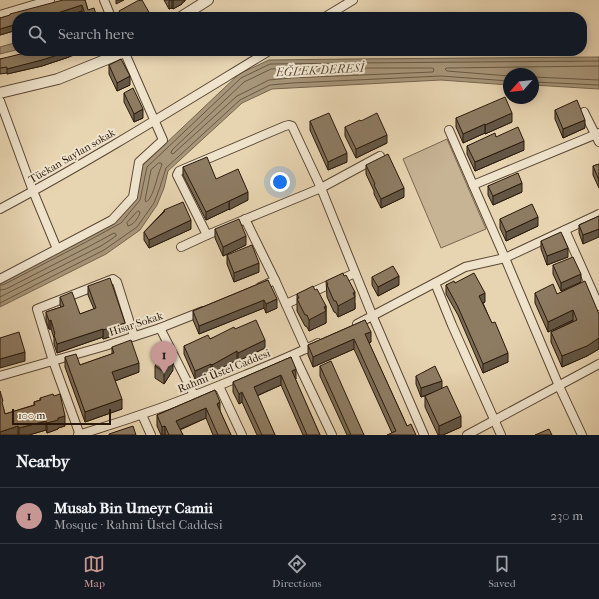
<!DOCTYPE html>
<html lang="en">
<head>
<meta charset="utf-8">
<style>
  body { margin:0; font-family:"IM FELL French Canon",serif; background:#242831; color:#f1f3f6 }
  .compass { position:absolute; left:503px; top:68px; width:36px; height:36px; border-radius:50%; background:#171b24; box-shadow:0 2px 10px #0003; rotate:242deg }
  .scale { position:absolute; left:12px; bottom:10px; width:99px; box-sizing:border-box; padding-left:4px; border:2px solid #2b1a0c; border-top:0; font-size:11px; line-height:14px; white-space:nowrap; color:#2b1a0c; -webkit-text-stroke:3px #efe3cc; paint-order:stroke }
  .you { position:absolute; left:280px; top:182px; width:14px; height:14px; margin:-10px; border:3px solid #fff; border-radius:50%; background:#1a73e8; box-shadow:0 0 0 6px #1a73e833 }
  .badge { display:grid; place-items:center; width:26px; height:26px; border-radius:50%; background:#c59692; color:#111; font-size:13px; font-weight:700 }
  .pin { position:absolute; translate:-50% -33px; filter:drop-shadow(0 1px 2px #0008) }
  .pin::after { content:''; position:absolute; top:21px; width:14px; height:12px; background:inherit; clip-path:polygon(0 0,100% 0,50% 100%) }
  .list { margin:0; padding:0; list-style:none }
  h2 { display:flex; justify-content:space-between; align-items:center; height:52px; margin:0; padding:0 16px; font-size:17px }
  h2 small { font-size:13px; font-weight:400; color:#9ea1a6 }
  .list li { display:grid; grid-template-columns:26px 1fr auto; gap:12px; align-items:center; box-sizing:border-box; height:56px; padding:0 16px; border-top:1px solid #363941 }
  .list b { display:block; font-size:15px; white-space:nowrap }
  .list p { margin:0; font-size:13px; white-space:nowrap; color:#9ea1a6 }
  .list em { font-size:13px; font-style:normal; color:#9ea1a6 }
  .icon { flex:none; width:22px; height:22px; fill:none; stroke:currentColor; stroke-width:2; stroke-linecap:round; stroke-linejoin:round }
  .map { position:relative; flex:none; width:599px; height:435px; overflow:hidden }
  .search { position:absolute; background:#171b24; box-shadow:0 2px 10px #0003; left:12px; right:12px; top:12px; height:44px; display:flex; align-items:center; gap:10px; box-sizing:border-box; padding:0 14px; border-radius:16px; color:#9ea1a6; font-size:15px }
  .sheet { height:108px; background:#171b24 }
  nav { display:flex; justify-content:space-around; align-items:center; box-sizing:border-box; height:56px; border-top:1px solid #363941; background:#171b24; font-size:11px; color:#9ea1a6 }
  nav a { display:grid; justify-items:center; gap:2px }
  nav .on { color:#c59692 }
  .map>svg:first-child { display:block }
</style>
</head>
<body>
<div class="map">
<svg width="599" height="435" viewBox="0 0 599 435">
  <rect width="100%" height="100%" fill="#e7d4b1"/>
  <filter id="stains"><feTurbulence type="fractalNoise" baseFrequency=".005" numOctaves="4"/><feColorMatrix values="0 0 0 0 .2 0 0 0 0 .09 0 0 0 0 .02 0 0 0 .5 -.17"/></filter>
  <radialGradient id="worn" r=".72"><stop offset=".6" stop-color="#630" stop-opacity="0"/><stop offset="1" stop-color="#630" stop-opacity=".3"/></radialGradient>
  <!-- green -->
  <polygon fill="#c7b495" stroke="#796750" points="447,139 486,229 441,248 403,159"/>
  <!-- water -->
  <g fill="#a79579" stroke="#75644d">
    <polygon points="14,43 16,50 0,54 0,47"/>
    <polygon points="599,57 599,89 533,85 533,74 509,74 509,85 441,80 272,89 242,103 168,171 164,188 157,205 140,230 106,254 0,307 0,282 84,239 118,219 136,198 143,165 239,74 269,60 351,59"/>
  </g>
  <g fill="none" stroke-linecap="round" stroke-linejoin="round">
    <!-- shore -->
    <g stroke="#695842" stroke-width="1">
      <polygon points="351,68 432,68 434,69 433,72 291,78 269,80 237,96 174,153 173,154 171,153 172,150 244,82 271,69"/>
      <polyline points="509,76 447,71 445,69 447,68 599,66"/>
      <polyline points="533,77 599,80"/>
      <polyline points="533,82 599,85"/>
      <path d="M159,163H161L162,165C157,174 154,198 146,202L145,200L151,170Z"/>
      <path d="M138,211L140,212C139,218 133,225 128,226L127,223Z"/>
      <polyline points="0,285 3,285 86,242 121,223 140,200 147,167 241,78 270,64 351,63 599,61"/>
      <polyline points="0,290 6,289 88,247 114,233 116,234 116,236 101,246 0,297"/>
      <polyline points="0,303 104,250 137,227 154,203 160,187 166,168 240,100 270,85 292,83 441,76 509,81"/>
    </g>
    <!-- minor casing -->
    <g stroke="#5a4835" stroke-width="10">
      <g id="minor">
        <polyline points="104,0 111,17"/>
        <polyline points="0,15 50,0"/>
        <polyline points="325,17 353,0"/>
        <polyline points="0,101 33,191 57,249"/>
        <polyline points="584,112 599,142"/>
        <polyline points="449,130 505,258 559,386 582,435"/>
        <polyline points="473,185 599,133"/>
        <path d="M0,209C92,160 180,105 269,51"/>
        <polyline points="245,219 275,280 306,349"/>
        <polyline points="565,230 599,306"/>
        <polyline points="207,235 177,175 179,171 285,126 289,125 292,126 321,188 373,317 424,435"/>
        <polyline points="181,247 207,235 321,188 380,156"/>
        <polyline points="0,279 112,220 133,197 139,162 163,140 124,51"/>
        <polyline points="435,283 452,325 501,435"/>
        <polyline points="260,287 275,280"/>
        <polyline points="286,304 355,273"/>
        <polyline points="357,324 465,267 505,258 599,214"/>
        <polyline points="160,328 194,395"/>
        <polyline points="294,355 332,435"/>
        <polyline points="0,376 105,346 160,328 203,311"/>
        <polyline points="219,386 242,435"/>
        <polyline points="142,415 151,435"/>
        <path d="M78,435C135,418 190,398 245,375C269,365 294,355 318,343"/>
        <polyline points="80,435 53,361 37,309 113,279 117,282 134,336"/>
        <polyline points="467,435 599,364"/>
      </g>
    </g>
    <!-- tertiary casing -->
    <g stroke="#5a4835" stroke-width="12">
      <g id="tertiary">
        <polyline points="181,17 208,0"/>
        <polyline points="0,93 58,79 127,51"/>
      </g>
    </g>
    <!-- minor -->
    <use href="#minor" stroke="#efe3cc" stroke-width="8"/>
    <!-- tertiary -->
    <use href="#tertiary" stroke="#efe3cc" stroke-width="10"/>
  </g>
  <!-- wall -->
  <g fill="#796a54" stroke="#2b1a0c">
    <polygon points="85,0 88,10 97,17 84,17 82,11 17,17 17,30 0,35 0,18"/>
    <polygon points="164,0 185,0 185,1 182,3 182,4 173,9 172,8 169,9"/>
    <polygon points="69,57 42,66 7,74 7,73 0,74 0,59"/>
    <polygon points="109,65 130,85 117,91 109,74"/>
    <polygon points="124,93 143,118 134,122 124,102"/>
    <polygon points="555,110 585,128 563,138 555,119"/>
    <polygon points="456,118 512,122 485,134 485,133 463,143 456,127"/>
    <polygon points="310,121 347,162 328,170 310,130"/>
    <polygon points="345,127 387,143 356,158 345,136"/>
    <polygon points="496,137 524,150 475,171 467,154 467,146"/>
    <polygon points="599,164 599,188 593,175 593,166"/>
    <polygon points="366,165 404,197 381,208 374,194 374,191 366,174"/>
    <polygon points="183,167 216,179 248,200 206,220 183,175"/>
    <polygon points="488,186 522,192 493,205 488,195"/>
    <polygon points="164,210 191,229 149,248 144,240 144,232 164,211"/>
    <polygon points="599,216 583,244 579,233 579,225"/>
    <polygon points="500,219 538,226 506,241 500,228"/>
    <polygon points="215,229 246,245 223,256 215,238"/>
    <polygon points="541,241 568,257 547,265 541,249"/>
    <polygon points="227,255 259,272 234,282 227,264"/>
    <polygon points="553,265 581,282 561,291 553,274"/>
    <polygon points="372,277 399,285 378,296 372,285"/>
    <polygon points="268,280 277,308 266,313 264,308 199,334 193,320 193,311"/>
    <polygon points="326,281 355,303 355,309 338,317 336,313 334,312 327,297"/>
    <polygon points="455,283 485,302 483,303 508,362 483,373 458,315 446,294 446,285"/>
    <polygon points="88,286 125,332 103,339 103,337 57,353 54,344 54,338 51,329 49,329 46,321 46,312 61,307 60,306 60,297 80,314 94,309 88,295"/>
    <polygon points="315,290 326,306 326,323 309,331 307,327 305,326 297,311 297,294"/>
    <polygon points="535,293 557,294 599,314 599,349 587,356 562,367 551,342 551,332 573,321 573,320 548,332 535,303"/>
    <polygon points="365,320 371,342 369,343 407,426 392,433 354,349 313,367 308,355 308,345"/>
    <polygon points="235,329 265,348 238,361 237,360 212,373 211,372 195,379 184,354 184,346 210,339"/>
    <polygon points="112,347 139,372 115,381 122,409 85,422 65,367 65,357 80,365 112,354"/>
    <polygon points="291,357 296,379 295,379 320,435 303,435 281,385 257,396 275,435 257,435 242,402 239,404 233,392 233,382"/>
    <polygon points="155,366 173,370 164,384 155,378"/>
    <polygon points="320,366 364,435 347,435 320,376"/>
    <polygon points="416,376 442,388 461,427 443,435 438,435 425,407 425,396 428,395 421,397 416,384"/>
    <polygon points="215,390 220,411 231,435 213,435 206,418 180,430 183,435 161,435 157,426 157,415"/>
    <polygon points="40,398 65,426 58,428 58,429 47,433 46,430 29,435 0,435 3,407 5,414 34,405 34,402 40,400"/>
  </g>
  <!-- shaded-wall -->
  <g fill="#635645" stroke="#2b1a0c">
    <polygon points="116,0 124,0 116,4"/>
    <polygon points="170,0 172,0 172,8 169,9 169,1"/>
    <polygon points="174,0 185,0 185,1 182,3 182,4 173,9 173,1"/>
    <polygon points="82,5 82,11 63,17 45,17"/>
    <polygon points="17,24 17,30 0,35 0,29"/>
    <polygon points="70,51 84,51 69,57 42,66 7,74 7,69"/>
    <polygon points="130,76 130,85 117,91 117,83"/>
    <polygon points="143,109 143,118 134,122 134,114"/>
    <polygon points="512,113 512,122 485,134 485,125"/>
    <polygon points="585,120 585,128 563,138 563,129"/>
    <polygon points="485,124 485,133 463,143 463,134"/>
    <polygon points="387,135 387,143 356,158 356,149"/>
    <polygon points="524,141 524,150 475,171 475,162"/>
    <polygon points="347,153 347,162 328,170 328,162"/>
    <polygon points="522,183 522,192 493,205 493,196"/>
    <polygon points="404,188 404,197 381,208 381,199"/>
    <polygon points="248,192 248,200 229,210 229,201"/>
    <polygon points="229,200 229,209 206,220 206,212"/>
    <polygon points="538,217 538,226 506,241 506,232"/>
    <polygon points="191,220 191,229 149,248 149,240"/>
    <polygon points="599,229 599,237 583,244 583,235"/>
    <polygon points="246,236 246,245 223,256 223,247"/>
    <polygon points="568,248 568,257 547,265 547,256"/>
    <polygon points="259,263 259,272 234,282 234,273"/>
    <polygon points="581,274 581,282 561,291 561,283"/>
    <polygon points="399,276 399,285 378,296 378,287"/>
    <polygon points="355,292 355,309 338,317 338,306 353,293"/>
    <polygon points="485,293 485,302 479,304 479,296"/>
    <polygon points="277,299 277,308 266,313 266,304"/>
    <polygon points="264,300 264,308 199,334 199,326"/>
    <polygon points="326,306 326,323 309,331 309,320 324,307"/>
    <polygon points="573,310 573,320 548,332 548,322"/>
    <polygon points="51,320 51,329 49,329 49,321"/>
    <polygon points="125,323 125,332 103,339 103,330"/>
    <polygon points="103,329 103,337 57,353 57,344"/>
    <polygon points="371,332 371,342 365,344 365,334"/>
    <polygon points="599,338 599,349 587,356 562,367 562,356"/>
    <polygon points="354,339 354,349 313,367 313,357"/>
    <polygon points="265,340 265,348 238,361 238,353"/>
    <polygon points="237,351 237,360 212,373 212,365"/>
    <polygon points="25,352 25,361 0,368 0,359"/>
    <polygon points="508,353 508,362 483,373 483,364"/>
    <polygon points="173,359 173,370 164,384 164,372"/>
    <polygon points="139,363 139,372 112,382 112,372"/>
    <polygon points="211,364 211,372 195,379 195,371"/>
    <polygon points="296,369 296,379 292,380 292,371"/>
    <polygon points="281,375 281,385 254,397 254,387"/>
    <polygon points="442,381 442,389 421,397 421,388"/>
    <polygon points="242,392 242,402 239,404 239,394"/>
    <polygon points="122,399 122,409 85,422 85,412"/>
    <polygon points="220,402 220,412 217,404"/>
    <polygon points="206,408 206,418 176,431 176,421"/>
    <polygon points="65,416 65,426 58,428 58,429 47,433 47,423 58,418"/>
    <polygon points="461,416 461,427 443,435 439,435 439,426"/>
    <polygon points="46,421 46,430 29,435 19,435 19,428"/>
    <polygon points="18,426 18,435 0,435 0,432"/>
    <polygon points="165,426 165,435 162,435 162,427"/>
  </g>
  <!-- building -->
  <g fill="#8d7b62" stroke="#2b1a0c">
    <polygon points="63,0 85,0 88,10 94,8 97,17 86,17 82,5 45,17 17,17 17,24 0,29 0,18 10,15 10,14"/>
    <polygon points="139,0 140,1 142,0 150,14 145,17 121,17 120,15 121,14 119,11"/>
    <polygon points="33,51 70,51 42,60 7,69 7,67 0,68 0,59"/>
    <polygon points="121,59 130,76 117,83 109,65"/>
    <polygon points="133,88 143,109 134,114 124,93"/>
    <polygon points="505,97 512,113 485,125 485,124 463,134 456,118"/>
    <polygon points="577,100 585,120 563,129 555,110"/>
    <polygon points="329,113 347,153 328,162 310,121"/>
    <polygon points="377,113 387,135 356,149 345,127 360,120 361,121"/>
    <polygon points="518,127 524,141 475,162 467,146 495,133 496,137"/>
    <polygon points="388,154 404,188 381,199 374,185 375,184 366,165"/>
    <polygon points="207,157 216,179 238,169 248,192 206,212 183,167"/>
    <polygon points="599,164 599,180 593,166"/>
    <polygon points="518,173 522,183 493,196 488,186"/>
    <polygon points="183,202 191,220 149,240 144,232 165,211 164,210"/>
    <polygon points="532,204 538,217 506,232 500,219"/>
    <polygon points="599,216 599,229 583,235 579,225"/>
    <polygon points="239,219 246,236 223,247 215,229"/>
    <polygon points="561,232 568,248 547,256 541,241"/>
    <polygon points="252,245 259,263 234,273 227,255"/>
    <polygon points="573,257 581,274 561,283 553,265"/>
    <polygon points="393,266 399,276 378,287 372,277"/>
    <polygon points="343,273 344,276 346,275 355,292 353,293 355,297 338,306 336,301 334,301 327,285 328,284 326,281"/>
    <polygon points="474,273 485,293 479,296 492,323 495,322 508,353 483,364 458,307 446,285 454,281 455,283"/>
    <polygon points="110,278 125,323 103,330 103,329 57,344 54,335 55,334 51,320 49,321 46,312 64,306 60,297 72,292 80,314 96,308 88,286"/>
    <polygon points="268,280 277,299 266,304 264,300 199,326 193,311"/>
    <polygon points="585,281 599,314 599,338 587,346 562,356 551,332 577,320 573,310 548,322 535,293 553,284 557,294"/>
    <polygon points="313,286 315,290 317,289 326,306 324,307 326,311 309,320 307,315 305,315 297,299 299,298 297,294"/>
    <polygon points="256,320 265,340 238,353 237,351 212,365 211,364 195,371 184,346 208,335 210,339 234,327 235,329"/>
    <polygon points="365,320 371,332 365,334 407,426 411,424 416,435 387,435 396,431 354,339 313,357 308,345"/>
    <polygon points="19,332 25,352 0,359 0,338"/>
    <polygon points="131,340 139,363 112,372 122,399 85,412 65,357 76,354 80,365 114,353 112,347"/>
    <polygon points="164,353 173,359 164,372 155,366"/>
    <polygon points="291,357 296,369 292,371 320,435 307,435 281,375 254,387 275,435 262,435 242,392 239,394 233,382"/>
    <polygon points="331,361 364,435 351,435 320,366"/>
    <polygon points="435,366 442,381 421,388 416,376"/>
    <polygon points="447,386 461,416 439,426 425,396"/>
    <polygon points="215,390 220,402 217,404 231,435 218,435 206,408 176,421 183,435 169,435 165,426 162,427 157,415"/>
    <polygon points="0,391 3,401 2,402 5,414 35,405 34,402 41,400 40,398 53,394 54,396 60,394 65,416 58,418 58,420 47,423 46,421 19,428 18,426 0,432"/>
    <polygon points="133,426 136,435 109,435 109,434"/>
    <polygon points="549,429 552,435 535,435"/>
  </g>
  <g text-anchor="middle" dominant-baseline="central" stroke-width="4" stroke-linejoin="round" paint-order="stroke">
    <!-- street labels -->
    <g font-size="11" fill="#2b1a0c" stroke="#efe3cc">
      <text transform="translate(72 156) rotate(-30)">Tüekan Saylan sokak</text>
      <text transform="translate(136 324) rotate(-18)">Hisar Sokak</text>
      <text transform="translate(224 371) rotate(-22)">Rahmi Üstel Caddesi</text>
    </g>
    <!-- water labels -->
    <g font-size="12" font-style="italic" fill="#5d4b38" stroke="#efe3cc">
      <text transform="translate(320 70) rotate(-3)">EĞLEK DERESİ</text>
    </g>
  </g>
  <rect width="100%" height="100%" filter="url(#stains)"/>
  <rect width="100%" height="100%" fill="url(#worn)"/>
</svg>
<svg class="compass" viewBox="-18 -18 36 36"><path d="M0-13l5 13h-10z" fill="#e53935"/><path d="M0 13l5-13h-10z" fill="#9ea1a6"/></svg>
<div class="scale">100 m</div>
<div class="you"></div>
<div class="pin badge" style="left:164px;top:374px">1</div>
<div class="search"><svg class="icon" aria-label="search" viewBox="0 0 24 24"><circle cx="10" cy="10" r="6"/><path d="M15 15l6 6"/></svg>Search here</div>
</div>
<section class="sheet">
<h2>Nearby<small></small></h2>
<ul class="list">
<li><span class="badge">1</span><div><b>Musab Bin Umeyr Camii</b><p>Mosque · Rahmi Üstel Caddesi</p></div><em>230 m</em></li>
</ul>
</section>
<nav>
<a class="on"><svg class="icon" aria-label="map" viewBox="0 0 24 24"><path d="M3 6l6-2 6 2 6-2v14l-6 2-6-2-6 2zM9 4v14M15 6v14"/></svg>Map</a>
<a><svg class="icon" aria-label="directions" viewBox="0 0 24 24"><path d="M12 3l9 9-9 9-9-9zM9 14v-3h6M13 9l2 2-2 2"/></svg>Directions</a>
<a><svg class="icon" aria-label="saved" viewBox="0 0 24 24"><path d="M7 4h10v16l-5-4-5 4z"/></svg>Saved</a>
</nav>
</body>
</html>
